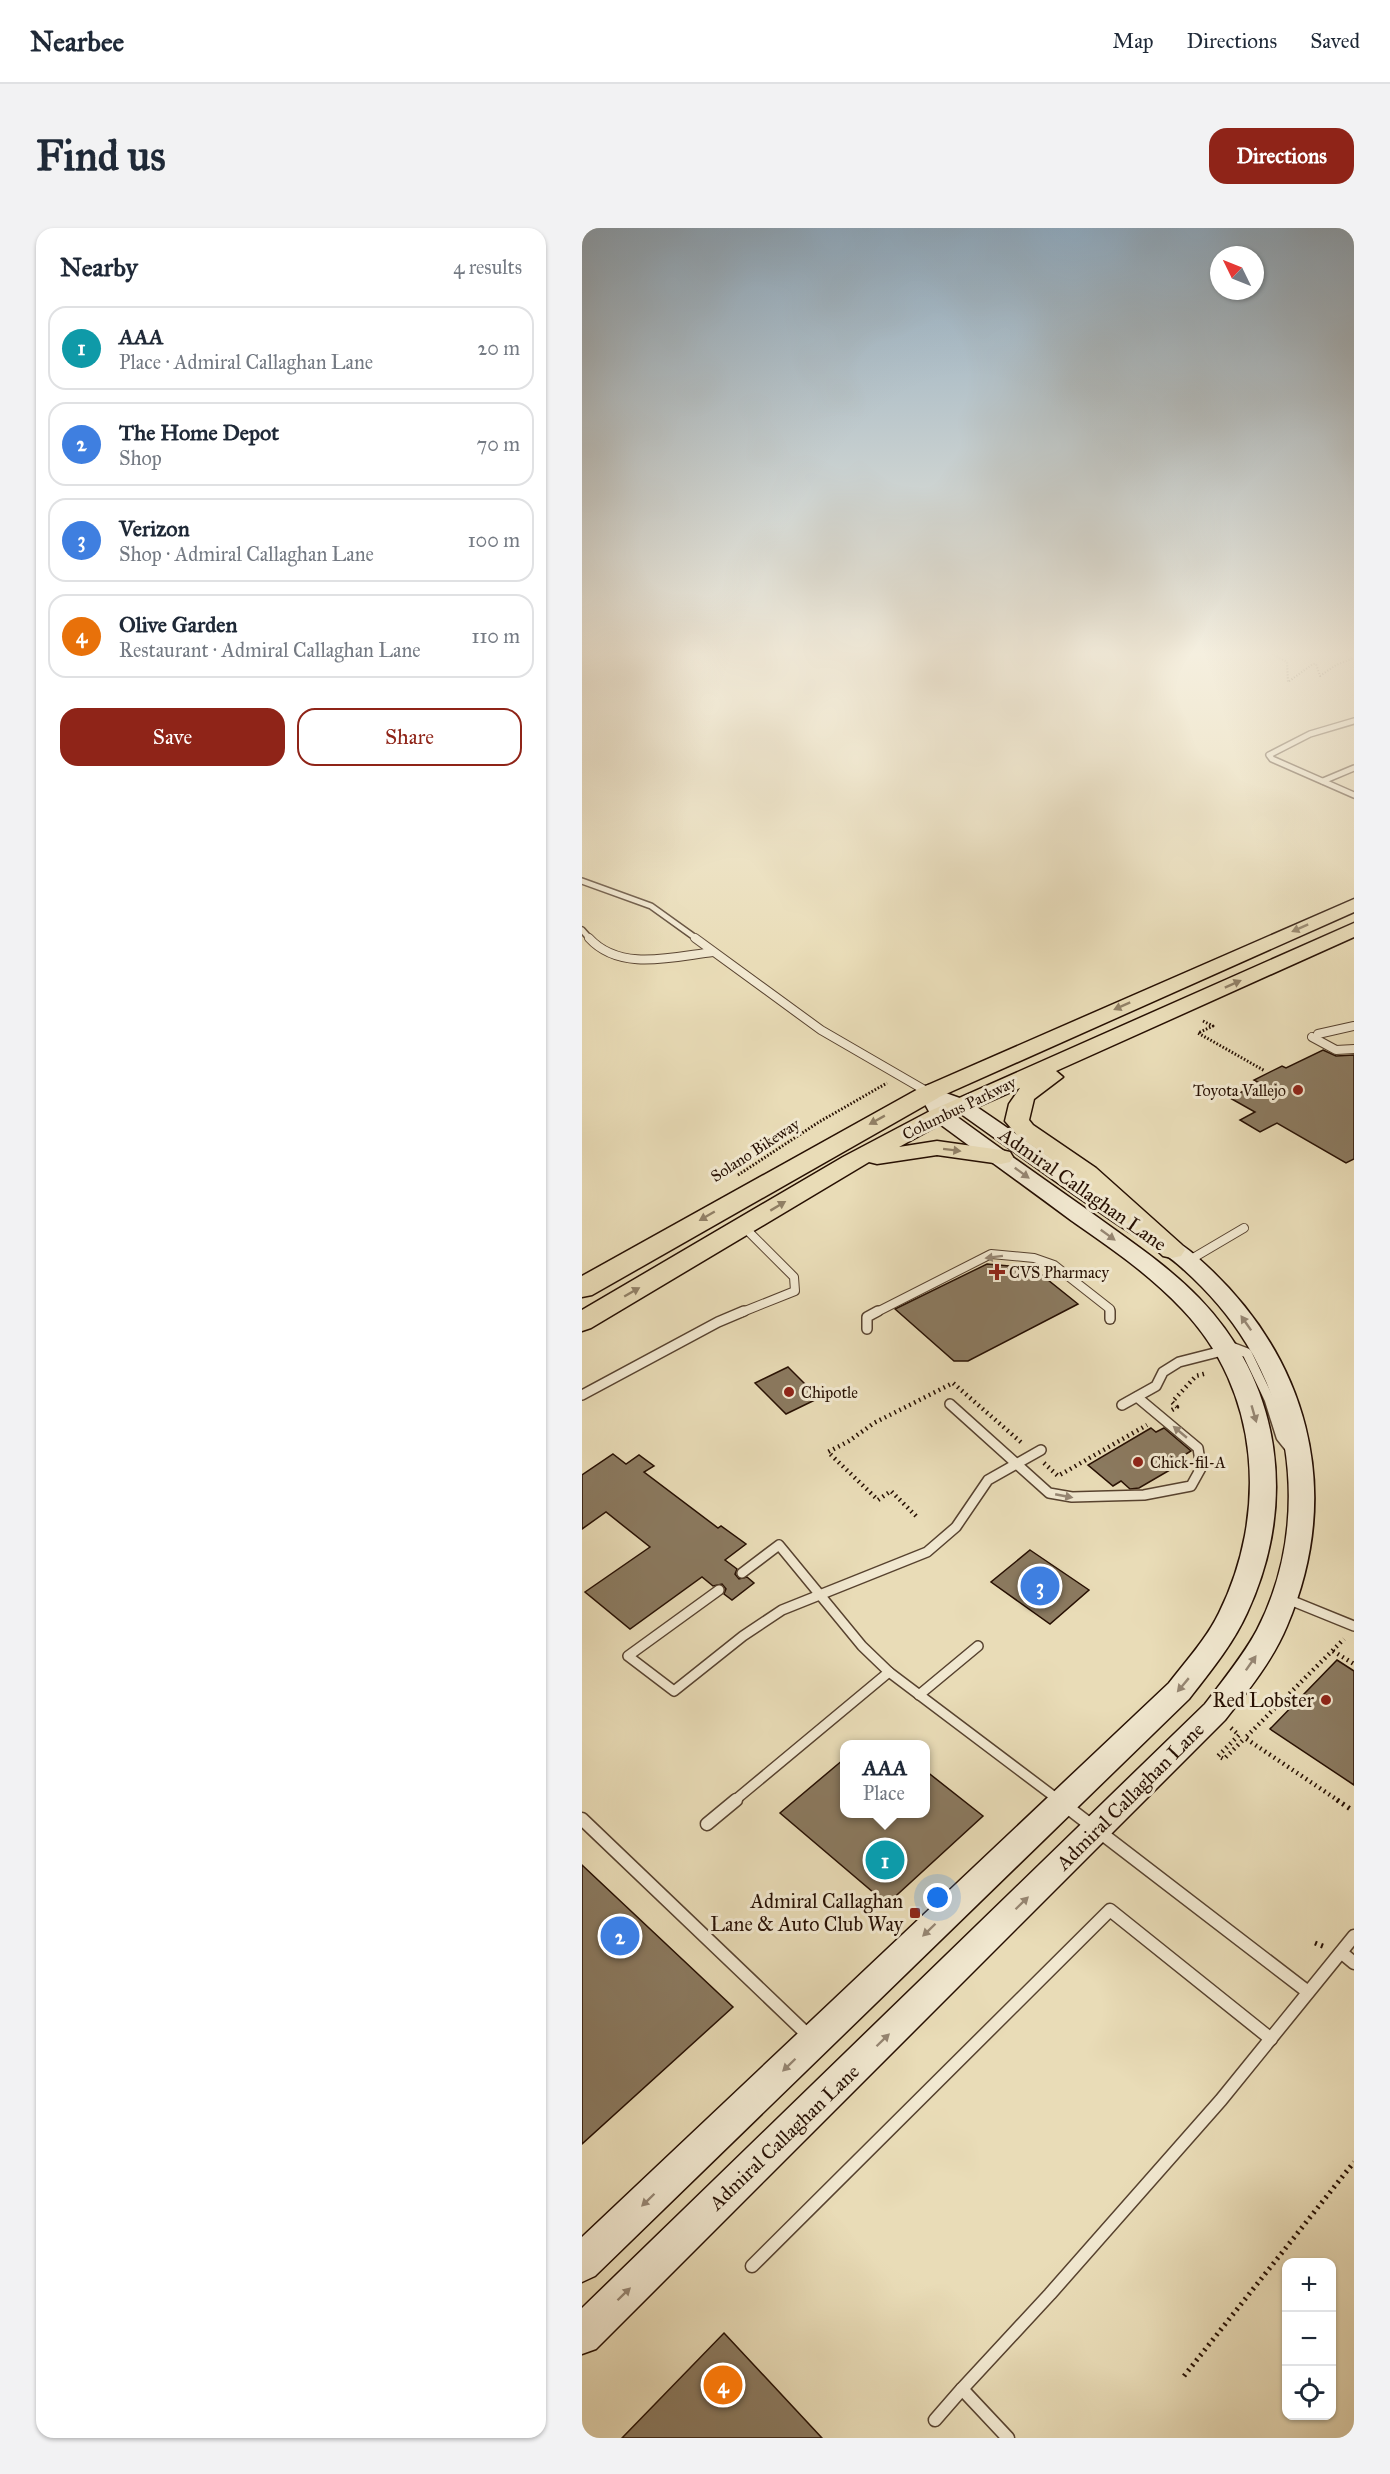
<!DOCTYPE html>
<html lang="en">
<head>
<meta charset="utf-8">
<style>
  body { margin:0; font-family:"IM FELL Great Primer",serif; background:#f2f2f3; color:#1f2937 }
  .controls { position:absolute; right:18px; bottom:18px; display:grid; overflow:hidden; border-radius:12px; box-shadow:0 2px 4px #0004 }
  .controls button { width:54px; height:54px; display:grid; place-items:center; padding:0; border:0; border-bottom:2px solid #e0e1e3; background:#fff; color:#1f2937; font:30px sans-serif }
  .compass { position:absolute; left:628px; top:18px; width:54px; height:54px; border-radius:50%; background:#fff; box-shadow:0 2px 4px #0004; rotate:313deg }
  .you { position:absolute; left:356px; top:1670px; width:21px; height:21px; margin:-15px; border:4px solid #fff; border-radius:50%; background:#1a73e8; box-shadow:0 0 0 9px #1a73e833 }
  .badge { display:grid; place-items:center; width:39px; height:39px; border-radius:50%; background:#8f2418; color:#fff; font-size:20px; font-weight:700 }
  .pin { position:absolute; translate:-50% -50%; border:3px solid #fff; box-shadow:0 2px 6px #0006 }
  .popup { position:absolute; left:258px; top:1512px; width:90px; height:78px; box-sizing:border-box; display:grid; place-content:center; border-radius:12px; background:#fff; filter:drop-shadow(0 2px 4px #0005); font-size:20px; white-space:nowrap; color:#747a83 }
  .popup b { font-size:22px; color:#1f2937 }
  .popup::after { content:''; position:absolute; left:50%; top:100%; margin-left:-12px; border:12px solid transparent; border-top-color:#fff }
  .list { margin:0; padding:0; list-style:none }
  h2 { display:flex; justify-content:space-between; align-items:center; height:78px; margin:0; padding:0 24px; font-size:26px }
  h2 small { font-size:20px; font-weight:400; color:#747a83 }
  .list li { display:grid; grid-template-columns:39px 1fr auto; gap:18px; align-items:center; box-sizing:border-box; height:84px; margin:0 12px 12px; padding:0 12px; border:2px solid #e0e1e3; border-radius:18px }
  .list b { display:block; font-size:22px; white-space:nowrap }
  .list p { margin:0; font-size:20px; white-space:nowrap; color:#747a83 }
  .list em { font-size:20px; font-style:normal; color:#747a83 }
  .actions { display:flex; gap:12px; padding:18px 24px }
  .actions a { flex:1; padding:14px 0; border:2px solid #8f2418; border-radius:18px; text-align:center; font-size:21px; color:#8f2418 }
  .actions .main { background:#8f2418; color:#fff }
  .icon { flex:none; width:33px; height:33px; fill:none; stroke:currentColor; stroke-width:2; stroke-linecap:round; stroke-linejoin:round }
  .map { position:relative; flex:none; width:772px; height:2210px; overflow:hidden; border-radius:18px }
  header { display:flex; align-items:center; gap:36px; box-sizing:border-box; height:84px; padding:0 30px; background:#fff; border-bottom:2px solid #e0e1e3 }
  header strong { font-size:28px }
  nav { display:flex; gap:33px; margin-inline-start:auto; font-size:21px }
  .intro { display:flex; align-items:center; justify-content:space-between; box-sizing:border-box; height:144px; padding:0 36px }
  h1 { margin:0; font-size:42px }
  .button { padding:15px 27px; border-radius:18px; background:#8f2418; color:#fff; font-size:21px; font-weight:700 }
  main { display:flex; gap:36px; padding:0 36px }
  aside { flex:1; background:#fff; border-radius:18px; box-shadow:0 2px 4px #0004 }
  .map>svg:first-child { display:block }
</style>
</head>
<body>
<header>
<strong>Nearbee</strong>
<nav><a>Map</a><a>Directions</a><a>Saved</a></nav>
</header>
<div class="intro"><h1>Find us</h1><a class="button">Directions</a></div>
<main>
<aside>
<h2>Nearby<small>4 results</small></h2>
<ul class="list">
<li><span class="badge" style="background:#0f9aa8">1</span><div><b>AAA</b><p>Place · Admiral Callaghan Lane</p></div><em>20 m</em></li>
<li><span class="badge" style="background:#3f7fe0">2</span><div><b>The Home Depot</b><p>Shop</p></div><em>70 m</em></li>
<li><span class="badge" style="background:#3f7fe0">3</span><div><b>Verizon</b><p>Shop · Admiral Callaghan Lane</p></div><em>100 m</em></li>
<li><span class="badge" style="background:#e8710a">4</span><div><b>Olive Garden</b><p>Restaurant · Admiral Callaghan Lane</p></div><em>110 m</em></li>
</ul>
<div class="actions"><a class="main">Save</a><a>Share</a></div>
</aside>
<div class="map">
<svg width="772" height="2210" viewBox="0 0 772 2210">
  <rect width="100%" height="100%" fill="#e9dcb7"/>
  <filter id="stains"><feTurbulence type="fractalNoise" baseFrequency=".00333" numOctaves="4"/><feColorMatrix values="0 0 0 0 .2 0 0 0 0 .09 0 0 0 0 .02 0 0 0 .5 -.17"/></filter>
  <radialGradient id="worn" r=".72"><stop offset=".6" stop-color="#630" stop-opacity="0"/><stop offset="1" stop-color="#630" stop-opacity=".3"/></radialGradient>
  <!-- building -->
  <g fill="#8b7a60" stroke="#260f02" stroke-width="1.5">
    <polygon points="741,822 754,828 772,827 772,931 764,935 695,895 678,904 658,892 673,884 648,870 677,855 672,852 700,838 704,840"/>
    <polygon points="405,1036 451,1040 496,1076 386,1133 372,1133 313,1081"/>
    <polygon points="206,1139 237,1170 204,1186 173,1155"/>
    <polygon points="569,1200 574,1204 582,1200 609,1223 601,1228 605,1232 557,1260 548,1261 539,1253 531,1258 506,1237"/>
    <polygon points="31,1226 44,1236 57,1227 72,1238 62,1244 136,1300 139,1298 164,1316 143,1332 155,1341 153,1346 157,1351 165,1349 172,1355 150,1372 142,1366 144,1361 140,1356 131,1358 120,1349 48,1401 3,1364 68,1319 24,1284 0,1301 0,1247"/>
    <polygon points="448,1322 507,1362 468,1396 409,1354"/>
    <polygon points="755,1432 772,1443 772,1557 688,1501"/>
    <polygon points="262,1531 262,1586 344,1586 344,1543 401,1588 305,1676 198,1585"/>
    <polygon points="0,1637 151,1779 0,1916"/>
    <polygon points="142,2105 240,2210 40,2210"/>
  </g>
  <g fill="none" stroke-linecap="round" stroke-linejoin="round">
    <!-- lane-far3 casing -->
    <g stroke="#57422f" stroke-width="8">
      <g id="lane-far3">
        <polyline points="772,493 728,506 687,527 690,531 772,567"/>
        <polyline points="741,553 772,540"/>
        <polyline points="0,653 69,678 115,711"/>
        <polyline points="0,702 8,711"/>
      </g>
    </g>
    <!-- lane-far2 casing -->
    <g stroke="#57422f" stroke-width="10">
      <g id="lane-far2">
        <path d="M7,710C38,744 90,729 131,724"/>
        <polyline points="113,710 239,802 346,864"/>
        <polyline points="736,806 772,798"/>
        <polyline points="730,809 754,822 772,821"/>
        <polyline points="606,1033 662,1000"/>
        <polyline points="158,1085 213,1063 212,1049 162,999"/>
        <polyline points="293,1085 409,1026 452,1030 472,1037 528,1081 528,1085"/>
      </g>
    </g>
    <!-- lane-far1 casing -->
    <g stroke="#57422f" stroke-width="12">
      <g id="lane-far1">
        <polyline points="528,1083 528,1091"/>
        <polyline points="285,1101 285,1089 296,1083"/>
        <polyline points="0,1167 136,1094 162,1083"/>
        <polyline points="368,1176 467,1265 490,1269 562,1267 609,1258 619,1240 616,1220 555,1169"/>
        <polyline points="540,1177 574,1158 581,1144 597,1134 652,1120 665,1125 687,1171 699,1209 707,1219"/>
        <polyline points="160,1345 197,1317 280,1418 307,1444 478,1573"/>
        <polyline points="137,1362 46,1428 92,1463 161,1408 200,1382 345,1324 374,1299 406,1252 459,1222"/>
        <polyline points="703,1370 772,1398"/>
        <polyline points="337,1467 396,1418"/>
        <polyline points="152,1573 307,1444"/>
      </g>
    </g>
    <!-- lane casing -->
    <g stroke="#57422f" stroke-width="15">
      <g id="lane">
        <polyline points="476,1572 726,1764"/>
        <polyline points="0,1591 227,1808"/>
        <polyline points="125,1596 154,1572"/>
        <polyline points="760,1725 772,1735"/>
        <polyline points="170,2038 528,1682 689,1811"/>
        <polyline points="353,2192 380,2161"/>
        <polyline points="426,2210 380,2161 468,2066 639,1872 772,1708"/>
      </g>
    </g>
    <!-- secondary casing -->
    <g stroke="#260f02" stroke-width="3">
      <path id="secondary" d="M347,859L386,873C441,910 495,949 551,986C572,1000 596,1012 615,1029C726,1126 763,1261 705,1398C691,1432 666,1463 643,1492L14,2121L0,2126V2080L623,1476C641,1452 661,1428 675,1402C721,1313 717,1199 664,1115C647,1087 624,1061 599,1039C580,1022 556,1010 535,996C480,959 426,919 372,881L364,878L367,883C413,917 460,950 507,983C545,1011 584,1036 617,1070C701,1157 715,1277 665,1385C651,1416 628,1444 607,1471L13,2048L0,2054V2009L587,1455C604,1433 625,1410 637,1385C686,1286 679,1163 600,1081C567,1046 529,1020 490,993C444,959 397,925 351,891L337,865L340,861Z"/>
    </g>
    <!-- primary casing -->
    <g stroke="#260f02" stroke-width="3">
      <g id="primary">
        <polygon points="772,671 772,684 355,870 347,872 339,870 336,865 339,860"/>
        <polygon points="772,695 772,709 474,843 481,849 452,871 447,892 451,897 514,940 599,1016 603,1022 599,1028 590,1030 581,1028 496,950 435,907 423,893 427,876 438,860 366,892 317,919 355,913 419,922 428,924 431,929 428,934 419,936 355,927 295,936 287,934 9,1100 0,1103 0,1082 261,929 350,882"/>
      </g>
    </g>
    <!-- highway casing -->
    <g stroke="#260f02" stroke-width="3">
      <polygon id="highway" points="347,857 356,860 360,865 356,870 10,1067 0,1069 0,1048 338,860"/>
    </g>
    <!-- path-far3 -->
    <polyline stroke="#260f02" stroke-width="2" stroke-dasharray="1 2" stroke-linecap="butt" points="687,424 705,434 706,454 731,436 734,436 738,448 754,437 772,430"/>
    <!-- path-far2 -->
    <g stroke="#260f02" stroke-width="3" stroke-dasharray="1.5 2" stroke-linecap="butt">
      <polyline points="621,793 631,798 616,805 683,843"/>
      <polyline points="156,947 237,894 305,855"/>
    </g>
    <!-- path-far1 -->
    <g stroke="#260f02" stroke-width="4.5" stroke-dasharray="1.5 4" stroke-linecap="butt">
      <polyline points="590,1182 595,1179 590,1174 614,1148 625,1145"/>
      <polyline points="462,1235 476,1248 565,1197"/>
      <polyline points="334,1288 309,1263 296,1272 246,1224 267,1213 292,1195 371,1155 441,1216"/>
      <polyline points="751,1423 772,1436"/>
      <polyline points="649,1500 657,1507 636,1528 642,1531 663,1510"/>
      <polyline points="757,1573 663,1510 762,1411"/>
    </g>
    <!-- path -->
    <g stroke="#260f02" stroke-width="5" stroke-dasharray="2 4.5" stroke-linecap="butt">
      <polyline points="755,1572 770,1582"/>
      <polyline points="733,1715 743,1719"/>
      <polyline points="602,2148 772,1934"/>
    </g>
    <!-- lane-far3 -->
    <use href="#lane-far3" stroke="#f1e8d0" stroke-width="5"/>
    <!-- lane-far2 -->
    <use href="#lane-far2" stroke="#f1e8d0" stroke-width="8"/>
    <!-- lane-far1 -->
    <use href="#lane-far1" stroke="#f1e8d0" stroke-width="9"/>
    <!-- lane -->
    <use href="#lane" stroke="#f1e8d0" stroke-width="12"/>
    <!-- secondary -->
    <use href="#secondary" fill="#f1e8d0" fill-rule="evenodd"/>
    <!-- primary -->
    <use href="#primary" fill="#e9dcb7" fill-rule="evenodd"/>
    <!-- highway -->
    <use href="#highway" fill="#e9dcb7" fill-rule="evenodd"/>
  </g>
  <!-- one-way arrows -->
  <defs><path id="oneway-solid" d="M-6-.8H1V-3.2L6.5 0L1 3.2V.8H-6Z" transform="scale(1.5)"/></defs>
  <g fill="#918066">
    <use href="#oneway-solid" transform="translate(718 700) rotate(156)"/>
    <use href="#oneway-solid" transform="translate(651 756) rotate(-24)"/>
    <use href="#oneway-solid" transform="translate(540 778) rotate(156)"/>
    <use href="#oneway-solid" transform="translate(295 892) rotate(151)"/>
    <use href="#oneway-solid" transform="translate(370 922) rotate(7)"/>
    <use href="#oneway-solid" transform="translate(196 978) rotate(-31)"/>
    <use href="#oneway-solid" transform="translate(125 988) rotate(150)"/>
    <use href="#oneway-solid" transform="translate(50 1064) rotate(-30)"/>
  </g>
  <g fill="#968673">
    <use href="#oneway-solid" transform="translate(440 945) rotate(36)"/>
    <use href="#oneway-solid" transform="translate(526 1007) rotate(36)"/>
    <use href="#oneway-solid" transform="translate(412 1029) rotate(173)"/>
    <use href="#oneway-solid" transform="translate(664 1095) rotate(-125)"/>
    <use href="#oneway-solid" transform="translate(672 1186) rotate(74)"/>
    <use href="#oneway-solid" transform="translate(598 1204) rotate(-140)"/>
    <use href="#oneway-solid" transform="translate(482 1268) rotate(11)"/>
    <use href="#oneway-solid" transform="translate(669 1435) rotate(-55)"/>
    <use href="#oneway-solid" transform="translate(601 1457) rotate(130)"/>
    <use href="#oneway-solid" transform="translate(440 1675) rotate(-44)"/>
    <use href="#oneway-solid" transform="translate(347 1702) rotate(136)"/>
    <use href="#oneway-solid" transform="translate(301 1812) rotate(-44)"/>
    <use href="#oneway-solid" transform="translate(207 1837) rotate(136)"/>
    <use href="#oneway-solid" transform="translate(66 1972) rotate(136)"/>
    <use href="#oneway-solid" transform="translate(42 2066) rotate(-44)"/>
  </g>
  <!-- sky -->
  <linearGradient id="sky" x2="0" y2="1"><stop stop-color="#8ea8bc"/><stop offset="0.58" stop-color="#f5efdf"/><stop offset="1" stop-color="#f5efdf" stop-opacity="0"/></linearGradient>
  <rect width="772" height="734" fill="url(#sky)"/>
  <!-- markers -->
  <g fill="#8f2418" stroke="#f1e8d0" stroke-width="2">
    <circle cx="716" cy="862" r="6"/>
    <path d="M412 1035h6v6h6v6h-6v6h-6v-6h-6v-6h6z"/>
    <circle cx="207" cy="1164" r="6"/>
    <circle cx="556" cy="1234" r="6"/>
    <circle cx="744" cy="1472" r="6"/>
    <rect x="327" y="1679" width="12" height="12" rx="3"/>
  </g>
  <g text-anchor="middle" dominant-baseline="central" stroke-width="6" stroke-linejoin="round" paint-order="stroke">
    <!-- poi labels -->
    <g font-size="16" fill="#260f02" stroke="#f1e8d0" text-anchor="start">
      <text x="704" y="862" text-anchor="end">Toyota Vallejo</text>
      <text x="427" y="1044">CVS Pharmacy</text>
      <text x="219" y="1164">Chipotle</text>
      <text x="568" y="1234">Chick-fil-A</text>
    </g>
    <!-- street labels -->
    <g font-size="16" fill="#260f02" stroke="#f1e8d0">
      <text transform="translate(377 880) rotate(-26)">Columbus Parkway</text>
      <text transform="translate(173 922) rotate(-33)">Solano Bikeway</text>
    </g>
    <!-- near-street labels -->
    <g font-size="20" fill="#260f02" stroke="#f1e8d0">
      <text transform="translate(501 961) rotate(35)">Admiral Callaghan Lane</text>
      <text transform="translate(548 1568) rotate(-45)">Admiral Callaghan Lane</text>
      <text transform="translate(202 1909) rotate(-44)">Admiral Callaghan Lane</text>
    </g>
    <!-- near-poi labels -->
    <g font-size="20" fill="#260f02" stroke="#f1e8d0" text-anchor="end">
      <text x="732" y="1472">Red Lobster</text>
      <text x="321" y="1673">Admiral Callaghan<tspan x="321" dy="23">Lane &amp; Auto Club Way</tspan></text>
    </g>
  </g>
  <rect width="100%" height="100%" filter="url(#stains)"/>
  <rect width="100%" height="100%" fill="url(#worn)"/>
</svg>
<div class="controls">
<button>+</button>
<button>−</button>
<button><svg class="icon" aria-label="locate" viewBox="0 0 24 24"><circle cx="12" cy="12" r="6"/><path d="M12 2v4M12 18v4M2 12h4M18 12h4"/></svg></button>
</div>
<svg class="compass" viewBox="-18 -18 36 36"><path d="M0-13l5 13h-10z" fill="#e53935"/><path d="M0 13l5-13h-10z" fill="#747a83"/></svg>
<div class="you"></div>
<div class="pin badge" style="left:303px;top:1632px;background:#0f9aa8">1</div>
<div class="popup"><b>AAA</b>Place</div>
<div class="pin badge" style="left:38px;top:1708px;background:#3f7fe0">2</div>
<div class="pin badge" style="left:458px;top:1358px;background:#3f7fe0">3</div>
<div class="pin badge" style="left:141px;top:2157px;background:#e8710a">4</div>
</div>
</main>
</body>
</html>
